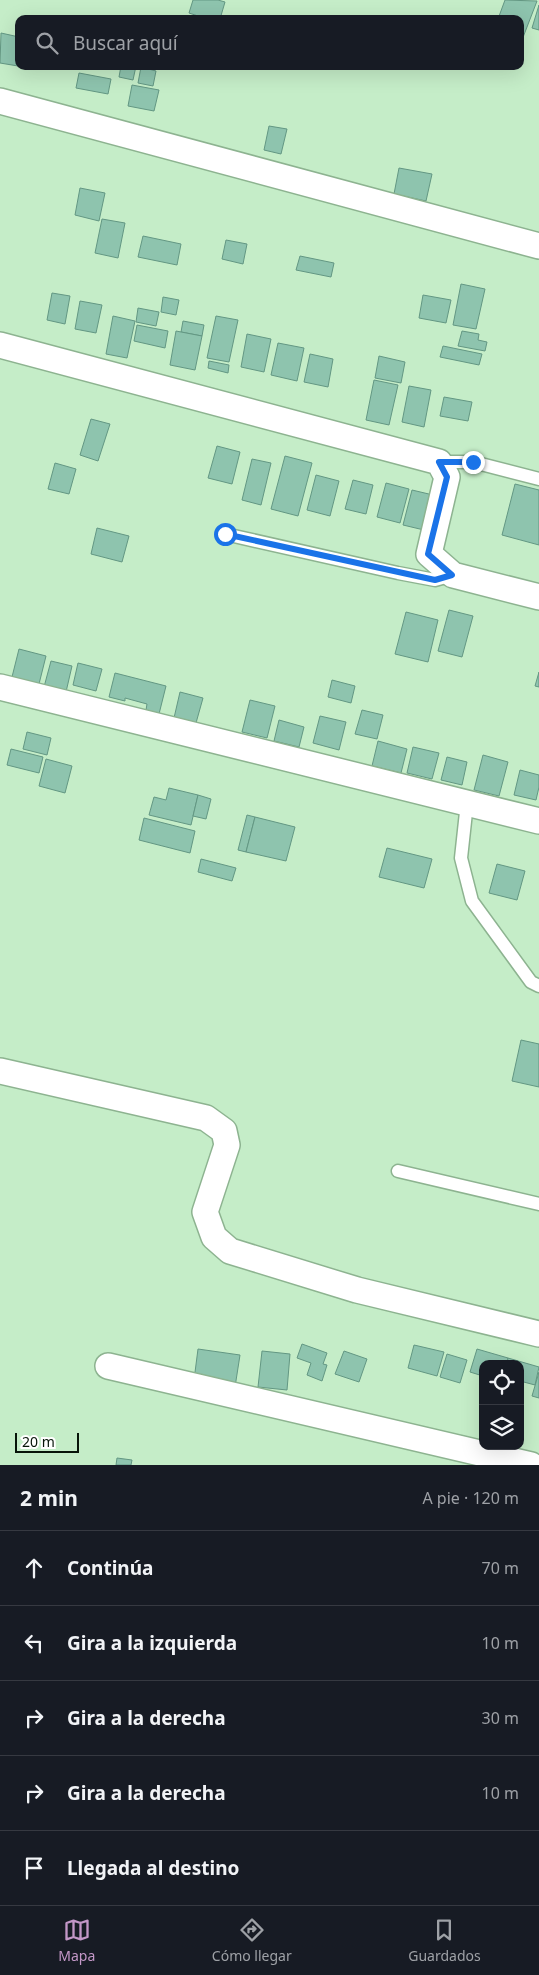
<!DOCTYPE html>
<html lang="es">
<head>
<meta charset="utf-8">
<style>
  body { margin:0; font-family:"Noto Sans",sans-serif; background:#20242c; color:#f1f3f6 }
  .controls { position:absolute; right:15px; bottom:15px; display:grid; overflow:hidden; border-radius:10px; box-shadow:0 5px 20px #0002 }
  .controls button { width:45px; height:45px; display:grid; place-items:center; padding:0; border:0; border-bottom:1px solid #363941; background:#171b24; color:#f1f3f6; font:25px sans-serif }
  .scale { position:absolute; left:15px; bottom:12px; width:64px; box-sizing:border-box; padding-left:5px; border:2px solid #071509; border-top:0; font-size:14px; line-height:18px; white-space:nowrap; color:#071509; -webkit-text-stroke:4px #fff; paint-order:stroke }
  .stop { position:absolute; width:15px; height:15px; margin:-11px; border:4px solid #1a73e8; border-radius:50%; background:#fff }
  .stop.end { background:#1a73e8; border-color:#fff; box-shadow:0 1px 5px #0008 }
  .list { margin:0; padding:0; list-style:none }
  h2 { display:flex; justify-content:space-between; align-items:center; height:65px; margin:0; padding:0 20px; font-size:21px }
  h2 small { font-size:16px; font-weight:400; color:#9ea1a6 }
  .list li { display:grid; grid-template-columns:32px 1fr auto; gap:15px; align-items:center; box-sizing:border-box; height:75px; padding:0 20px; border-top:1px solid #363941 }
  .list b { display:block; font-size:19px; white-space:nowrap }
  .list em { font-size:16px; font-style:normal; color:#9ea1a6 }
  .icon { flex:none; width:28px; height:28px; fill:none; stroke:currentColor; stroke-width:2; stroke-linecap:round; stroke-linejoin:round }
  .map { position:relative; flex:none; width:539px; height:1465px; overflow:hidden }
  .search { position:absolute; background:#171b24; box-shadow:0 5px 20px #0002; left:15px; right:15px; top:15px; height:55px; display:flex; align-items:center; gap:12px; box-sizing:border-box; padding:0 18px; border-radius:10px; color:#9ea1a6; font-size:19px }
  .sheet { height:440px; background:#171b24 }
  nav { display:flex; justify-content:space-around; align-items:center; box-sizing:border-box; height:70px; border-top:1px solid #363941; background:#171b24; font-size:14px; color:#9ea1a6 }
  nav a { display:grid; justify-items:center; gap:2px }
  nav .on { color:#c397c7 }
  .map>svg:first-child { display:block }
</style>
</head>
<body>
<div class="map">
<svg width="539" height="1465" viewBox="0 0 539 1465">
  <rect width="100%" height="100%" fill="#c5edc8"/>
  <!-- building -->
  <g fill="#8ec4ae" stroke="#639783">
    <polygon points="193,0 218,0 225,2 220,19 207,19 189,13"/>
    <polygon points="505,0 537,1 522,40 520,39 520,19 498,19"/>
    <polygon points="539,5 539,30 532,28"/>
    <polygon points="1,33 19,37 18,66 0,63"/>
    <polygon points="121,66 136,66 133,80 119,77"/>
    <polygon points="141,67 156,71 153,86 138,83"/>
    <polygon points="79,73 111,79 108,94 76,88"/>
    <polygon points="132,85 159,90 154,111 128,106"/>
    <polygon points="269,126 287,129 281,154 264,150"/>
    <polygon points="399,168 432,174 426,201 394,194"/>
    <polygon points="80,188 105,193 99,221 75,215"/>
    <polygon points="102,219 125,223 118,258 95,253"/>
    <polygon points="143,236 181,244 177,265 138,257"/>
    <polygon points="226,240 247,244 243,264 222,259"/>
    <polygon points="300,256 334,263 331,277 296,270"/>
    <polygon points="461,284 485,289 476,329 453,325"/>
    <polygon points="52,293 70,296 65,324 47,320"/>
    <polygon points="423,295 451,300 446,323 419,318"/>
    <polygon points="163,297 179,300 176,315 161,312"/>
    <polygon points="80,301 102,305 96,333 75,329"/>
    <polygon points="138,308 159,312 156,326 136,322"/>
    <polygon points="113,316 135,321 127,358 106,354"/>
    <polygon points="216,316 238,320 229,362 207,358"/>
    <polygon points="183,321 204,325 202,336 181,332"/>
    <polygon points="137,325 168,331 165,348 134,341"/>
    <polygon points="176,331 202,336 195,370 170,365"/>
    <polygon points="462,331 479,334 478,340 487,342 485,351 458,346"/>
    <polygon points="247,334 271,339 264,372 241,367"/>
    <polygon points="278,343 304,348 297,381 271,375"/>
    <polygon points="443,346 482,354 479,365 440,357"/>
    <polygon points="310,354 333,359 328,387 304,382"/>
    <polygon points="379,356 405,362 401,383 375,378"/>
    <polygon points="209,361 229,365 228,373 208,368"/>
    <polygon points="374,380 398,385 389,425 366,420"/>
    <polygon points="409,386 431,390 424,427 402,422"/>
    <polygon points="444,397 472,402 468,421 440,416"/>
    <polygon points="91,419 110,424 98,461 80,455"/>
    <polygon points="217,446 240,452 232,484 208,478"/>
    <polygon points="285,456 312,463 298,516 271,509"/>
    <polygon points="252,459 271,463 261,505 242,500"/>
    <polygon points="55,463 76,469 69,494 48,489"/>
    <polygon points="316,475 339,481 330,516 307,510"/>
    <polygon points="353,480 373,485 366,514 345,509"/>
    <polygon points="386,483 409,489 400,523 377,517"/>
    <polygon points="515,484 539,490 539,545 502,535"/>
    <polygon points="412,490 433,495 424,530 403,525"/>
    <polygon points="97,528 129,536 122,562 91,554"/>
    <polygon points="449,610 473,616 462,657 438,651"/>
    <polygon points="406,612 438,620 428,662 395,654"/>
    <polygon points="19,649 46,656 39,684 12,677"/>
    <polygon points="51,661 72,666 66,692 44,687"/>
    <polygon points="78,663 102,669 96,691 73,685"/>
    <polygon points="539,672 539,687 535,686"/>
    <polygon points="115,673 166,686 159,714 146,710 147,704 125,698 125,701 109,697"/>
    <polygon points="332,680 355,686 351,703 328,697"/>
    <polygon points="180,692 203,698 196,723 174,718"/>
    <polygon points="250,700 275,706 267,738 242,732"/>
    <polygon points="362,710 383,715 377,739 355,734"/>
    <polygon points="320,716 346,722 339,750 313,743"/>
    <polygon points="279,720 304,727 299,747 274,741"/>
    <polygon points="27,732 51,738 47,755 23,749"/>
    <polygon points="378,741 407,749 401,773 372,766"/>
    <polygon points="413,747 439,753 432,779 407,773"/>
    <polygon points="11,749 43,757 39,773 7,765"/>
    <polygon points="483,755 508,762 499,796 474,790"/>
    <polygon points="447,757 467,762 462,785 441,780"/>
    <polygon points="46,759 72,766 65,793 39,786"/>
    <polygon points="520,770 539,775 539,787 536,800 514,795"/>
    <polygon points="169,788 198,795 191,825 149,815 154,797 166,800"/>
    <polygon points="198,795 211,799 206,819 193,816"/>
    <polygon points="247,815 255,817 246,852 238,850"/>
    <polygon points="255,817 295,827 286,861 246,852"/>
    <polygon points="144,818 195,831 190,853 139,840"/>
    <polygon points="387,848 432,859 424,888 379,877"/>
    <polygon points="201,859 236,868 232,881 198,872"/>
    <polygon points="497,864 525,871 517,900 489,893"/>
    <polygon points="521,1040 539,1044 539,1087 512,1081"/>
    <polygon points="302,1344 327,1353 323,1364 327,1365 322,1381 307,1375 311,1363 297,1358"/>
    <polygon points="414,1345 444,1352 437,1376 408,1368"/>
    <polygon points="198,1349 240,1355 235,1387 194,1380"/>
    <polygon points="477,1349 508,1358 507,1364 483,1364 483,1376 470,1372"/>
    <polygon points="262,1351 290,1354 287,1390 258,1387"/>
    <polygon points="344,1351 367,1359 359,1382 335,1374"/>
    <polygon points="447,1354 467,1360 460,1383 440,1377"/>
    <polygon points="508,1358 539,1367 535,1385 520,1381 520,1364 507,1364"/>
    <polygon points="539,1372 539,1398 532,1396"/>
    <polygon points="117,1458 132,1460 131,1465 116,1465"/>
  </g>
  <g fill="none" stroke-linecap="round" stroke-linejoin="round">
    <!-- lane casing -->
    <g stroke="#8db390" stroke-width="15">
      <g id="lane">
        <polyline points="439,462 473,462 539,479"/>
        <polyline points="225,534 398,573 435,580 453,575"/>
        <polyline points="467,803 461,858 472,901 531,982 539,986"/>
        <polyline points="398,1171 539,1204"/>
      </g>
    </g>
    <!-- street casing -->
    <g stroke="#8db390" stroke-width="28">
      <g id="street">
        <polyline points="0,101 539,246"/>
        <polyline points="0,345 439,462 447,477 429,554 453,575 539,597"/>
        <polyline points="0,687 539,821"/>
        <polyline points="0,1071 206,1118 224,1131 227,1145 205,1212 214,1237 230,1251 357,1290 539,1334"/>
        <polyline points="108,1366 531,1465"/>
      </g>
    </g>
    <!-- lane -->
    <use href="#lane" stroke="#fff" stroke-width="12"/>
    <!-- street -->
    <use href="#street" stroke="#fff" stroke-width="25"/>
  </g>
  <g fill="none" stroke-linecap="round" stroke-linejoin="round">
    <!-- route -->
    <polyline stroke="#1a73e8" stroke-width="6" points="225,534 435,580 452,575 428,554 447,477 439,462 473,462"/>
  </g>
</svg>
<div class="controls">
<button><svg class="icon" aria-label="locate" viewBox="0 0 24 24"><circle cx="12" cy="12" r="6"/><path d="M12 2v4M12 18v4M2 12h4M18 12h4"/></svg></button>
<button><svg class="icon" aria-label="layers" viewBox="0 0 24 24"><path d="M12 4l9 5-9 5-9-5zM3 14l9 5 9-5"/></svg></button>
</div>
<div class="scale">20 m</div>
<div class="stop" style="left:225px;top:534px"></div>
<div class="stop end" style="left:473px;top:462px"></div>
<div class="search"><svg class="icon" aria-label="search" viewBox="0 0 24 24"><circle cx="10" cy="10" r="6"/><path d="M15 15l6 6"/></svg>Buscar aquí</div>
</div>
<section class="sheet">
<h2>2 min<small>A pie · 120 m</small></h2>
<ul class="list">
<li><svg class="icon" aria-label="ahead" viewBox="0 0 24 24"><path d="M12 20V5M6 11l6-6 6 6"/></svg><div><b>Continúa</b></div><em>70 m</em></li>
<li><svg class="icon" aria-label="left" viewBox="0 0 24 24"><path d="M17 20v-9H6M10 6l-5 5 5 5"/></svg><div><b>Gira a la izquierda</b></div><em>10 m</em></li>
<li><svg class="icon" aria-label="right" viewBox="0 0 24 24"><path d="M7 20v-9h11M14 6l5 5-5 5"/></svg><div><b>Gira a la derecha</b></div><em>30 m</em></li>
<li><svg class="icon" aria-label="right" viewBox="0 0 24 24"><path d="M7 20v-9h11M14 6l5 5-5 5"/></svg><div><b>Gira a la derecha</b></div><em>10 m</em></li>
<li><svg class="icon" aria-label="arrive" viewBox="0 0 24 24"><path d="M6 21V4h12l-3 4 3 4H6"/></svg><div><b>Llegada al destino</b></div></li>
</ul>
</section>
<nav>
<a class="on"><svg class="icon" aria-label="map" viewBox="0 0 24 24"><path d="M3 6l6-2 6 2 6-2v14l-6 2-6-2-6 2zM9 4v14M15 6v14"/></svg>Mapa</a>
<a><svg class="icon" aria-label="directions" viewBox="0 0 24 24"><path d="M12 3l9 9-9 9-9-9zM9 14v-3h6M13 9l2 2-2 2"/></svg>Cómo llegar</a>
<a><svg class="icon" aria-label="saved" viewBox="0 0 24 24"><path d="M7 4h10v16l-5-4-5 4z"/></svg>Guardados</a>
</nav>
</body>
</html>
